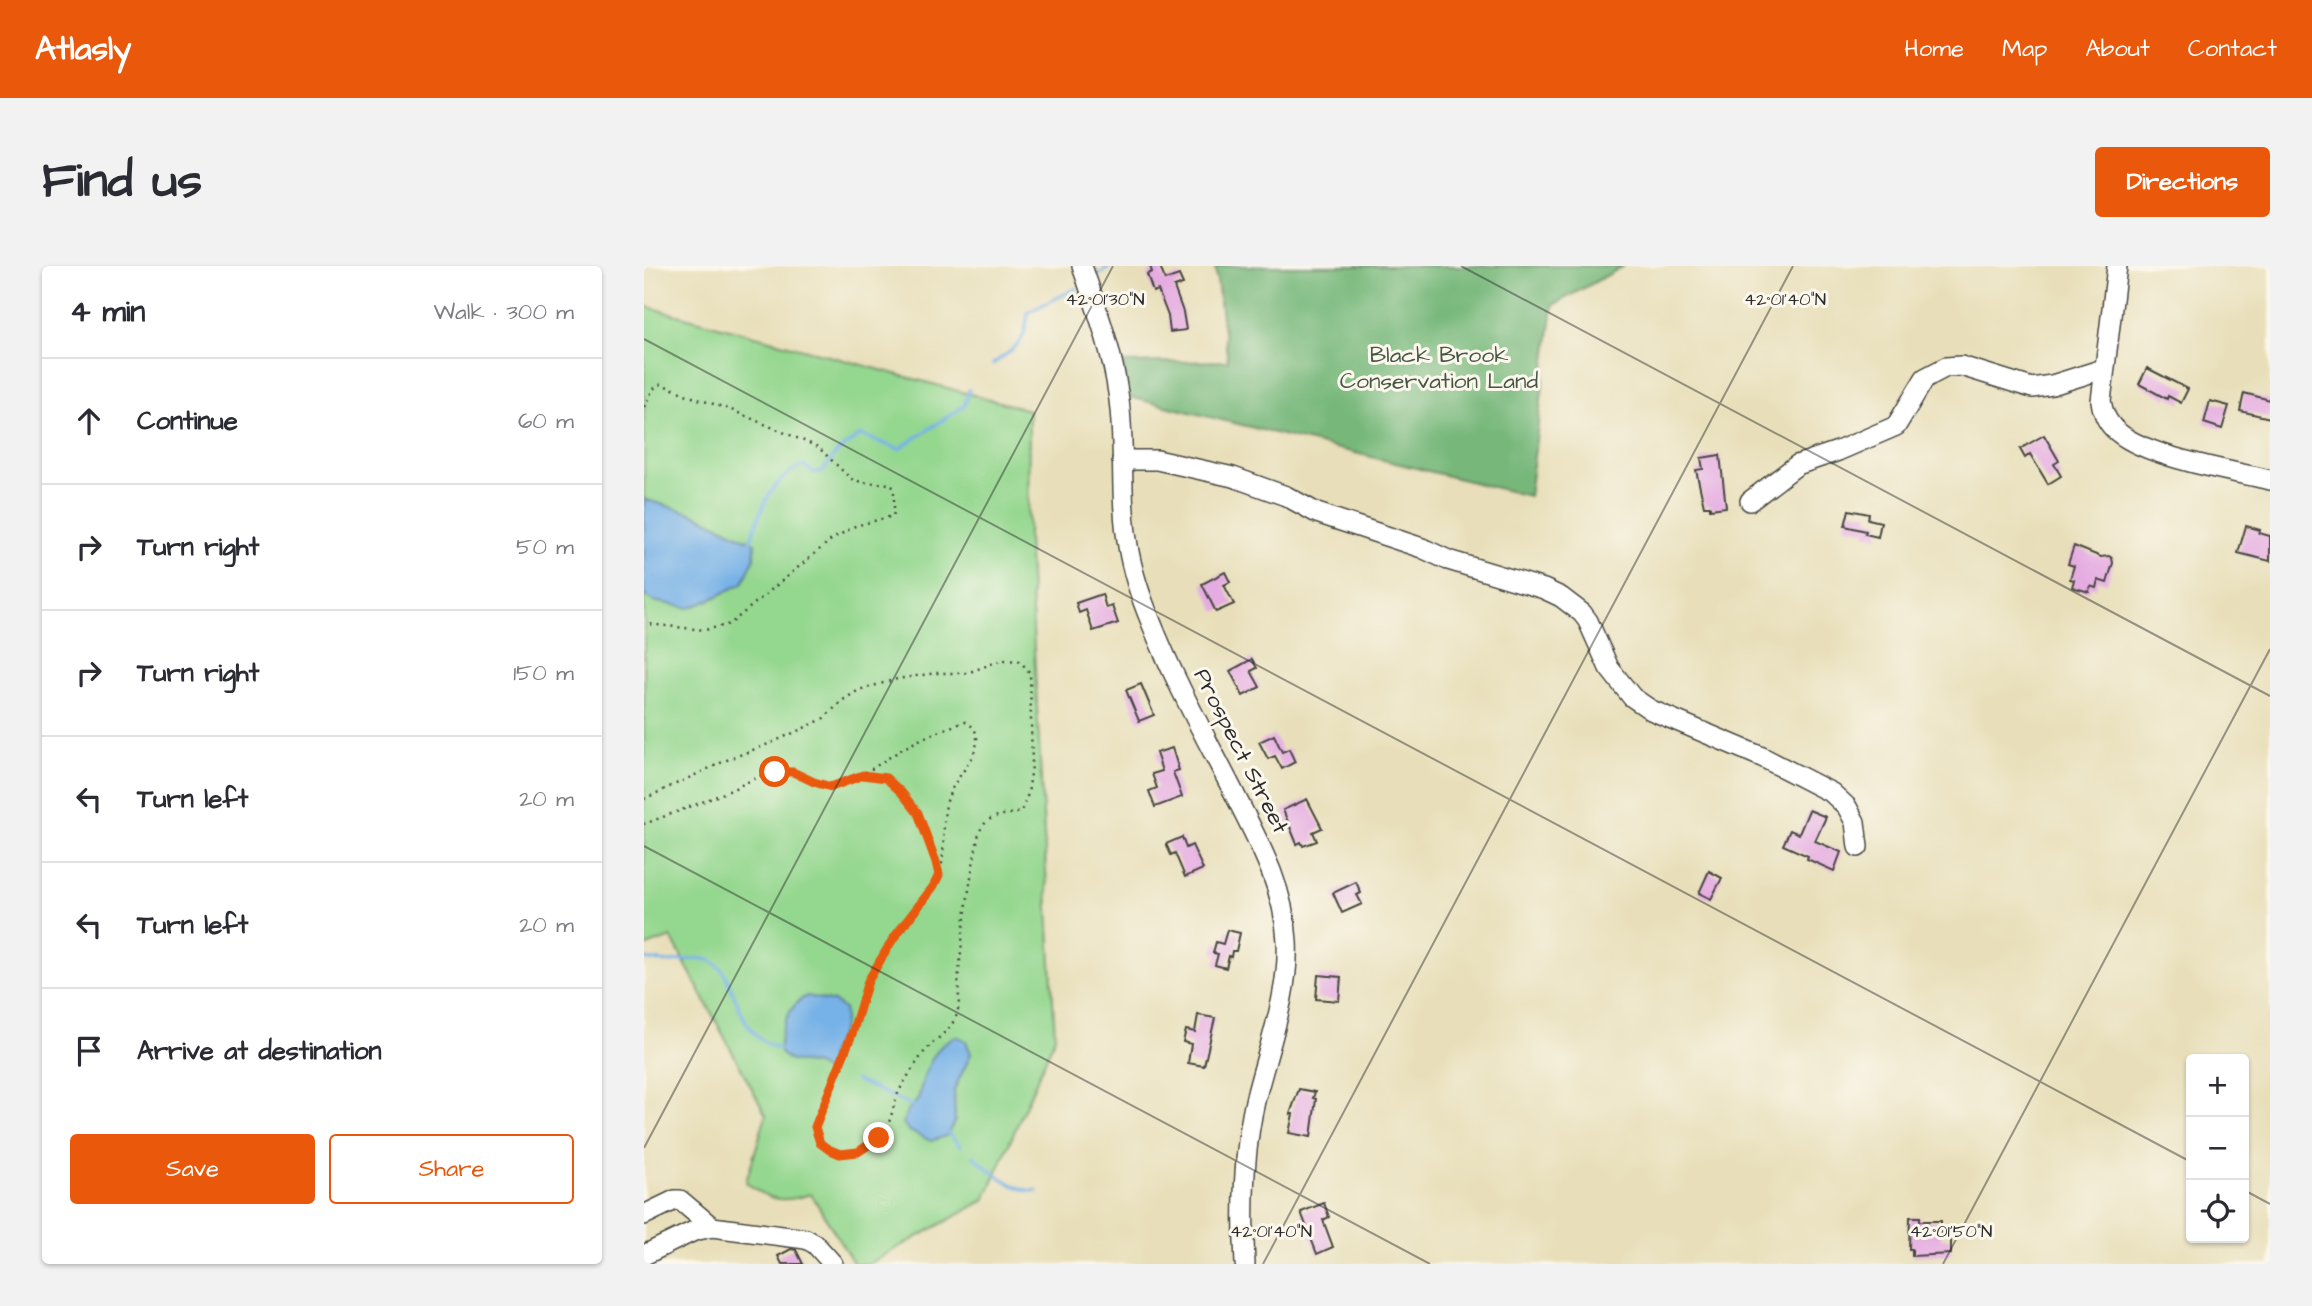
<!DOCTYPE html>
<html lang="en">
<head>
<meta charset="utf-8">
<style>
  body { margin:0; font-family:"Architects Daughter",sans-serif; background:#f2f2f3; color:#2b2b33 }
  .controls { position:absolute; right:21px; bottom:21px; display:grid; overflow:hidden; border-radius:7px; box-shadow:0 2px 5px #0004 }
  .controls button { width:63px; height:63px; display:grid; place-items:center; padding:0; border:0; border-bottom:2px solid #e1e1e2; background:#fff; color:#2b2b33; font:35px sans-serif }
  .stop { position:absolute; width:21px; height:21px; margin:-16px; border:5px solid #ea580c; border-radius:50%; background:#fff }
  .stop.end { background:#ea580c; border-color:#fff; box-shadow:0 2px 7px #0008 }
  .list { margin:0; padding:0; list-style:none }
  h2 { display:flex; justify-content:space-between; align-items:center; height:91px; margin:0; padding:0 28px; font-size:30px }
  h2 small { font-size:23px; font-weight:400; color:#7c7c81 }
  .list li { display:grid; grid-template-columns:46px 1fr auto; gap:21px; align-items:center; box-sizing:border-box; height:126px; padding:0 28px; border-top:2px solid #e1e1e2 }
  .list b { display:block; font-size:26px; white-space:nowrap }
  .list em { font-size:23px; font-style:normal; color:#7c7c81 }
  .actions { display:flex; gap:14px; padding:21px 28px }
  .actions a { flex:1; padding:16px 0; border:2px solid #ea580c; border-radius:7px; text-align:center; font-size:24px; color:#ea580c }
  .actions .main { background:#ea580c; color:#fff }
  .icon { flex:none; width:38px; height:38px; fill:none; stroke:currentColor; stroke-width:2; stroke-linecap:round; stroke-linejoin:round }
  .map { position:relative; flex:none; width:1626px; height:998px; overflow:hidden; border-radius:7px }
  header { display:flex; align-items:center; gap:42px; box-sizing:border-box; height:98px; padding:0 35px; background:#ea580c; color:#fff }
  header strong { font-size:33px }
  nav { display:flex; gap:38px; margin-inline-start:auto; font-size:24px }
  .intro { display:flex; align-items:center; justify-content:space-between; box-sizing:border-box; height:168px; padding:0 42px }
  h1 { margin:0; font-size:49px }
  .button { padding:18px 32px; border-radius:7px; background:#ea580c; color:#fff; font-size:24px; font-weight:700 }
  main { display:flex; gap:42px; padding:0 42px }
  aside { flex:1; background:#fff; border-radius:7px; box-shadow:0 2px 5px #0004 }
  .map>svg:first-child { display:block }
</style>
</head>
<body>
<header>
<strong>Atlasly</strong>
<nav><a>Home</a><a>Map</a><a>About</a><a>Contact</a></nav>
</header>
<div class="intro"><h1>Find us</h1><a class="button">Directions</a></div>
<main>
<aside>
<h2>4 min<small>Walk · 300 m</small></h2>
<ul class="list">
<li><svg class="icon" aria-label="ahead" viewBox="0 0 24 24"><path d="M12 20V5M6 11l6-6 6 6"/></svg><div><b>Continue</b></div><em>60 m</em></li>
<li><svg class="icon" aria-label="right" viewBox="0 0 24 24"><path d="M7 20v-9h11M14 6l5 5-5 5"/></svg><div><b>Turn right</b></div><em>50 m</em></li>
<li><svg class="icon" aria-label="right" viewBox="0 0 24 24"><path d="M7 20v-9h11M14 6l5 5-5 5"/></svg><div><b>Turn right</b></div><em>150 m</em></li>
<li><svg class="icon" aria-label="left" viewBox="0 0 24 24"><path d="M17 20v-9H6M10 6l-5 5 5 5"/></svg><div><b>Turn left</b></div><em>20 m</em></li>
<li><svg class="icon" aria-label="left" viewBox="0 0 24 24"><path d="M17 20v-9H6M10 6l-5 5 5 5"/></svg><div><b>Turn left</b></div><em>20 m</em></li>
<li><svg class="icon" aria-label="arrive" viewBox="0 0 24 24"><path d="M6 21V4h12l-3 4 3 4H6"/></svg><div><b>Arrive at destination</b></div></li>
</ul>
<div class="actions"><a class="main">Save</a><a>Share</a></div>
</aside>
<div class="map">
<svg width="1626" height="998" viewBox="0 0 1626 998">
  <rect width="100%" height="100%" fill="#fbf7ec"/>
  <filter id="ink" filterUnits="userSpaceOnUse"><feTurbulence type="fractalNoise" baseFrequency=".0143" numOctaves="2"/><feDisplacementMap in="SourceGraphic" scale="14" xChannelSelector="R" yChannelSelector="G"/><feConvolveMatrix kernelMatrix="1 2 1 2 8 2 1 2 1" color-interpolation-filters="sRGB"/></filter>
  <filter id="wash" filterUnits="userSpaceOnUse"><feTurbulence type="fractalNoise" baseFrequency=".00686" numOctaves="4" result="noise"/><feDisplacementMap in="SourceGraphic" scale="28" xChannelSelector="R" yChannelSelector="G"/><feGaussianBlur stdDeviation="1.57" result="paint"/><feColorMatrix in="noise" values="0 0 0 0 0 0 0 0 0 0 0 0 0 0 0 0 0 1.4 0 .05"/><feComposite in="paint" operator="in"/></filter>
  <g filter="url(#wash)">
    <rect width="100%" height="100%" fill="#e8dfba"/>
    <!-- green -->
    <path fill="#94d78f" stroke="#60815d" stroke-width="2" d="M0,40L385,144L384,272L411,771L341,934L224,998H210L167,928C139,937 125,936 102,916L122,849L27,671L0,681Z"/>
    <!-- forest -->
    <polygon fill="#77b87a" stroke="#517252" stroke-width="2" points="571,0 980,0 909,39 885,230 485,131 479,97 584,95"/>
    <!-- water -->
    <g fill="#76b1e7" stroke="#506e89" stroke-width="2">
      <polygon points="0,233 50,248 111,277 110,293 99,317 66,334 45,342 9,335 0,329"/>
      <path d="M163,730L190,736L200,743C204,770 182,781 185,802L182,805L172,799L147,795L136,787C135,767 143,739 163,730Z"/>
      <path d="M313,770L322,775L327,788L310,824L311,855L302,870L287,875L265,865L259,857C263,840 267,845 273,834C276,830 276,823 278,818C282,801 295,774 313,770Z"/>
    </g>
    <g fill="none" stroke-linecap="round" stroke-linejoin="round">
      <!-- stream -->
      <g stroke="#76b1e7" stroke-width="3.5">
        <polyline points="451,12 466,0"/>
        <path d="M349,98C374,79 381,79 384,46L433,22"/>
        <path d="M105,278C119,242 121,219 158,199L169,206L179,205L192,187L216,169L255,183L320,140L325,124"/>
        <path d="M0,693C9,694 18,696 27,696C39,695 53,690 65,694C95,704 87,771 137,783"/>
        <polyline points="211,814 269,840"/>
        <polyline points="303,866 316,880"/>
        <path d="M329,890C345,904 371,926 393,925"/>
      </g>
    </g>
    <g id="blocks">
      <!-- building -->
      <g fill="#e5ace1">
        <polygon points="506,0 516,0 521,14 535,9 539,18 530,21 539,46 542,64 526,66 524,50 514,24 509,26 503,8 508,6"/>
        <polygon points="1503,102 1544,123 1537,137 1524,130 1523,133 1495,118"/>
        <polygon points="1600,127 1626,134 1626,152 1596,145"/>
        <polygon points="1566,135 1585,140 1578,163 1560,157"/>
        <polygon points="1400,169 1415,195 1410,198 1417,210 1404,218 1386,188 1381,192 1376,183"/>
        <polygon points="1076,189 1082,241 1066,243 1066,240 1060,240 1052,204 1059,203 1057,192"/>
        <polygon points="1205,244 1225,248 1224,253 1237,256 1234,271 1221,268 1222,265 1201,260"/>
        <polygon points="1602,260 1616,264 1615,267 1626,270 1626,295 1594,287"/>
        <polygon points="1430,280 1457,291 1465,290 1468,292 1469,297 1463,317 1454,314 1452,322 1446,320 1445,326 1428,321 1430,314 1426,313 1430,300 1424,298"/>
        <polygon points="581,306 586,316 580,319 590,338 572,346 558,318"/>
        <polygon points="458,328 462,342 468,340 474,357 449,365 442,344 435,347 432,337"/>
        <polygon points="608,393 613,402 607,405 616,421 599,430 586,405"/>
        <polygon points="497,418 510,449 495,455 482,424"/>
        <polygon points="630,469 638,486 645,483 651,496 638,503 631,490 624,493 615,476"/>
        <polygon points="528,482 535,504 529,506 538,531 511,541 505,525 513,522 508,508 518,505 512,487"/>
        <polygon points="663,533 678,562 669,566 673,575 659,580 657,576 653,578 639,544"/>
        <polygon points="1165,544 1182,551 1171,575 1197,586 1190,605 1163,593 1164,590 1139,579 1146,564 1155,568"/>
        <polygon points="538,571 542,582 548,579 559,603 541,611 531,587 527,589 522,578"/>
        <polygon points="1065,605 1078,612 1067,633 1055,627"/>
        <polygon points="712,616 717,627 713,629 718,638 698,647 689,627"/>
        <polygon points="583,664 596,667 592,685 588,685 587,691 585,690 582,702 571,699 574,688 569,687 572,676 579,678"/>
        <polygon points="674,709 697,711 695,735 672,733"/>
        <polygon points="554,749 571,752 560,800 544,797 547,778 539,776 542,764 551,766"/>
        <polygon points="655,823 671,826 669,832 672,833 667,871 645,867 649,848 646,848"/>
        <polygon points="680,937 685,951 679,954 689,981 673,988 657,946"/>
        <polygon points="1266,951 1276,951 1276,955 1297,955 1297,972 1307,973 1307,988 1268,990 1268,983 1265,983"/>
        <polygon points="147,983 152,984 159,998 138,998 134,990"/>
      </g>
    </g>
  </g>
  <g filter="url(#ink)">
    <use href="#blocks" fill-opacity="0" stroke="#474640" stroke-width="2"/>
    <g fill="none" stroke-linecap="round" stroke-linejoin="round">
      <!-- minor casing -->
      <g stroke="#474640" stroke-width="22">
        <g id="minor">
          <path d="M438,0C452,41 468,83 474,127C482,177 475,230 484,280C488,305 497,332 507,356C529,412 562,472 590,527C614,575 640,620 643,675C646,726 623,785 611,835C599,888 598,944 601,998"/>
          <path d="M1473,0L1457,135C1459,148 1464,159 1475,167C1504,191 1587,205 1626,214"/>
          <polyline points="478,194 513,194 589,211 642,230 673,247 778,282 804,294 900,323 917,331 938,347 944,355 965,402 988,431 1007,444 1118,491 1188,527 1203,541 1211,556 1214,581"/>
          <polyline points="1106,235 1153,199 1194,185 1252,160 1281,112 1302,101 1317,100 1388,122 1408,119 1459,103"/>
          <polyline points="0,949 31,934 36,934 68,961 162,973 171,978 189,998"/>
          <polyline points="0,989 50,965 68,961"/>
        </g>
      </g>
      <!-- path -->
      <g stroke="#474640" stroke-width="2.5" stroke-dasharray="2 5" stroke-linecap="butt">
        <polyline points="0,141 9,123 17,118 51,132 85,143 174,181 207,213 217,216 246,218 250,222 250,246 249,250 211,260 187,274 86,358 61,364 3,358"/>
        <path d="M222,509C227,510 234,510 239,511C269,521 289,578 294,605"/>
        <path d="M0,533L85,493L127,477L171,457L180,452L199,434L215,424L253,413L292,407H323L358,394L376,395L386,407L388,500L384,528L377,546C359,550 343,547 335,567C326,613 319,659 315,706C313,721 318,739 311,753C303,768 287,776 278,789C270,800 262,813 255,825C249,838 248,854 240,866C227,884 199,897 180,880C172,874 170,866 172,856C183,826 198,797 208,767C216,746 218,725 229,706C246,674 284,640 295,609C304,583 295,555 305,529C312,511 334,491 333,472C332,463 328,459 321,456C298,463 272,474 252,487C230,501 217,512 191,520C173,525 158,505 141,505C119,505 100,519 80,527C54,538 27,548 0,558"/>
      </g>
      <!-- minor -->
      <use href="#minor" stroke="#fff" stroke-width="19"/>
    </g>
  </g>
  <g fill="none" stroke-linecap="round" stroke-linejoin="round" filter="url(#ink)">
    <!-- route -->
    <polyline stroke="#ea580c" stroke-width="9" points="131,506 149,506 170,516 187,521 219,509 242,512 257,526 274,547 292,596 295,609 289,621 249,673 224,715 208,768 171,861 176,877 184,883 196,888 214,886 235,872"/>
  </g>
  <!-- ticks -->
  <path fill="none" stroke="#2b2b2b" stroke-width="2" stroke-opacity="0.45" d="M817,0L1626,430M0,73L1547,896M0,580L786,998M0,882L469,0M1600,924L1626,938M619,998L1149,0M1299,998L1626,383"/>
  <g text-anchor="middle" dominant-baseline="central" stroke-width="6" stroke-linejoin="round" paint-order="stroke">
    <!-- park labels -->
    <g font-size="23" fill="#455644" stroke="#fbf7ec">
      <text x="795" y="89">Black Brook<tspan x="795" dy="26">Conservation Land</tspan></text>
    </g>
    <!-- street labels -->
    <g font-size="23" fill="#2b2b2b" stroke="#fbf7ec">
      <text transform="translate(597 485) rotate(63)">Prospect Street</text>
    </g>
  </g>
  <g font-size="18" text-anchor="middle" fill="#2b2b2b" stroke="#fbf7ec" stroke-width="6" stroke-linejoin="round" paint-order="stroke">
    <text x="461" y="39">42°01'30"N</text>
    <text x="1141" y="39">42°01'40"N</text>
    <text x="627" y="971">42°01'40"N</text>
    <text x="1307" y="971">42°01'50"N</text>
  </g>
</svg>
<div class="controls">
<button>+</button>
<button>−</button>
<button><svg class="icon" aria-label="locate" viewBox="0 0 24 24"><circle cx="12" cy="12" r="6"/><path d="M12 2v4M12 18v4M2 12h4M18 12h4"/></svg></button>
</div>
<div class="stop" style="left:131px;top:506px"></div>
<div class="stop end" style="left:235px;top:872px"></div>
</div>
</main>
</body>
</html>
